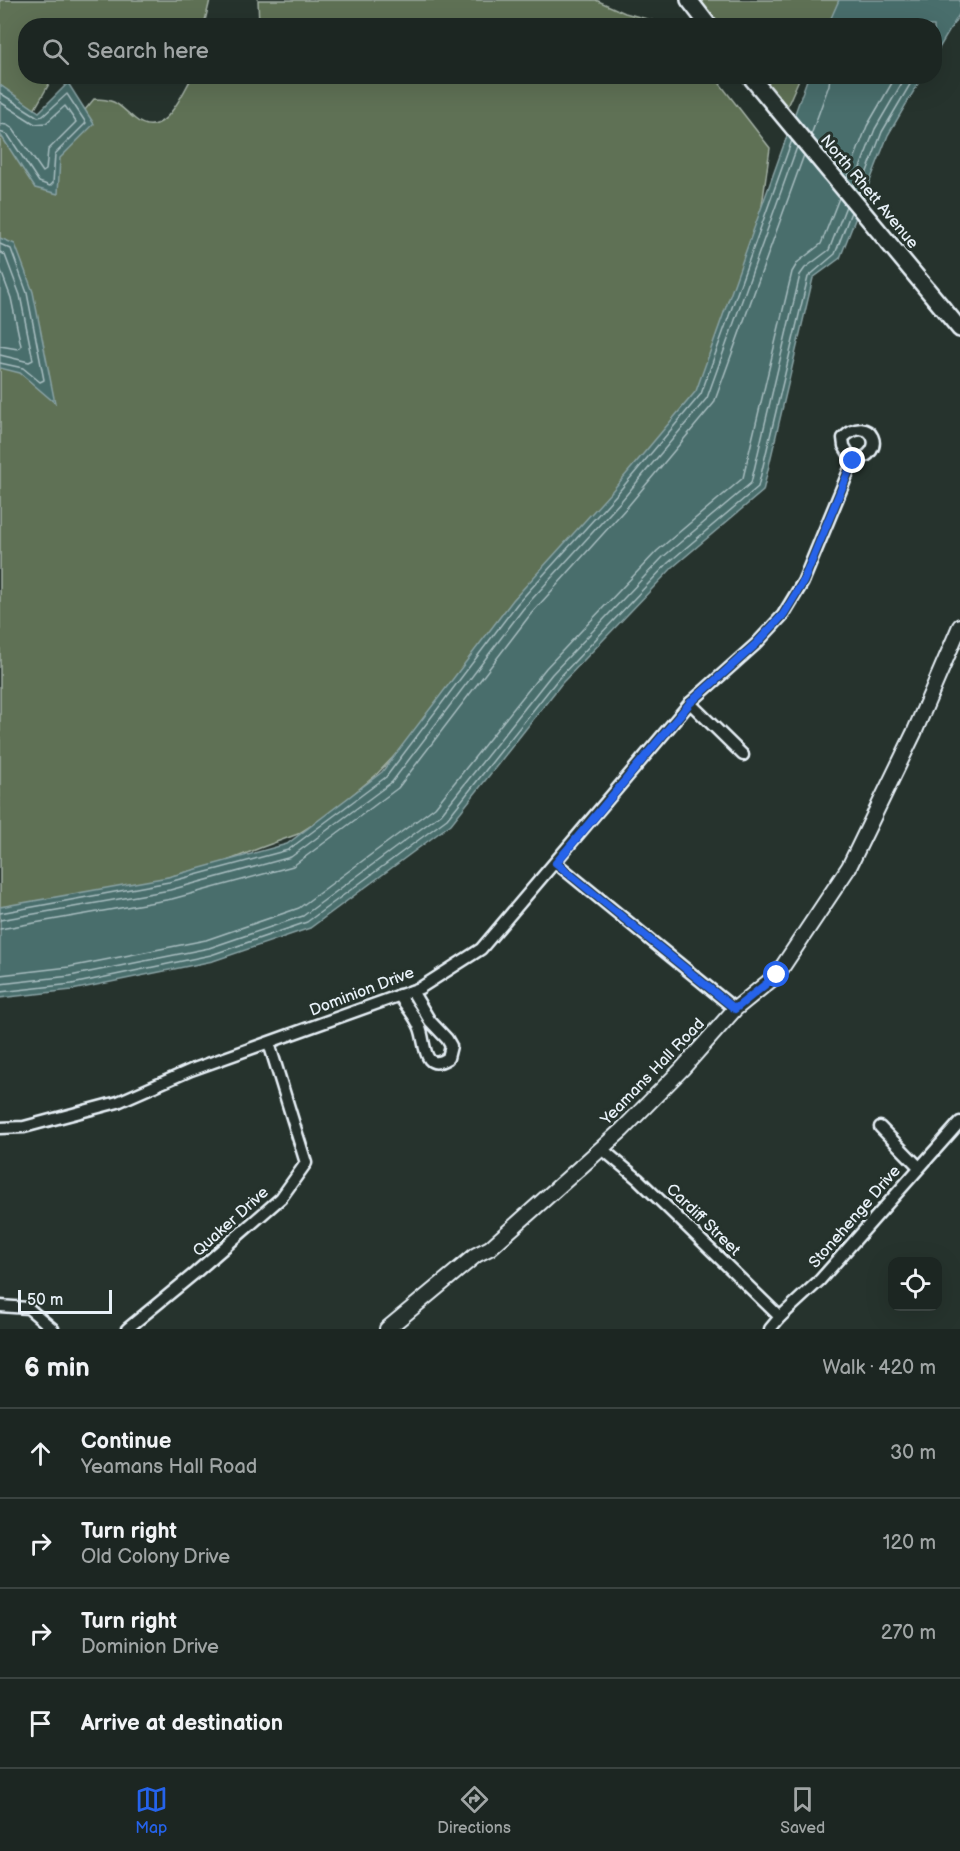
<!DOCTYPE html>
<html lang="en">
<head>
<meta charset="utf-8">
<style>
  body { margin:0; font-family:"Balsamiq Sans",sans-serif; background:#252e2a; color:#f1f3f6 }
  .controls { position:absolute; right:18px; bottom:18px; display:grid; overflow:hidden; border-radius:12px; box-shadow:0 6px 24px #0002 }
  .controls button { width:54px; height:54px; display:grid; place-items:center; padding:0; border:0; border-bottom:2px solid #3a4340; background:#1c2622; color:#f1f3f6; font:30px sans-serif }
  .scale { position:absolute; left:18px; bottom:15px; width:94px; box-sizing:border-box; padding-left:6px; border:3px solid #e8f1f8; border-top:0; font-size:16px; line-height:21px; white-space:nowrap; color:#e8f1f8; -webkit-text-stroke:4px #26332d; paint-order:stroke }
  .stop { position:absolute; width:18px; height:18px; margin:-14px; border:4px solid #2563eb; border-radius:50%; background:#fff }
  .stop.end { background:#2563eb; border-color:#fff; box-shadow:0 2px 6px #0008 }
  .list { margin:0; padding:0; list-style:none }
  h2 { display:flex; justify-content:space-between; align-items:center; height:78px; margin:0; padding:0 24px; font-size:26px }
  h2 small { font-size:20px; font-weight:400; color:#a0a5a5 }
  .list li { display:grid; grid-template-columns:39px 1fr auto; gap:18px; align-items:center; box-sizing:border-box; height:90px; padding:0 24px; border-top:2px solid #3a4340 }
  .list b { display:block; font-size:22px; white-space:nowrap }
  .list p { margin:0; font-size:20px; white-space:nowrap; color:#a0a5a5 }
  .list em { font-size:20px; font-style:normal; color:#a0a5a5 }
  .icon { flex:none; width:33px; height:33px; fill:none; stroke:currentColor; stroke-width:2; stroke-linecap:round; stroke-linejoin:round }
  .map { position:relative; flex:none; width:960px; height:1329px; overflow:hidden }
  .search { position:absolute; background:#1c2622; box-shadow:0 6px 24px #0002; left:18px; right:18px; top:18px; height:66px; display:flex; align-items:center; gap:15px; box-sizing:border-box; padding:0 21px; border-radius:24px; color:#a0a5a5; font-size:22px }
  .sheet { height:438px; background:#1c2622 }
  nav { display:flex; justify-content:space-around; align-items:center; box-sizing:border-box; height:84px; border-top:2px solid #3a4340; background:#1c2622; font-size:16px; color:#a0a5a5 }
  nav a { display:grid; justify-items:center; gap:3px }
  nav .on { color:#2563eb }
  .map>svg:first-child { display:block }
</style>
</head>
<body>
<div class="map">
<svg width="960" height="1329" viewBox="0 0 960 1329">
  <rect width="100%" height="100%" fill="#26332d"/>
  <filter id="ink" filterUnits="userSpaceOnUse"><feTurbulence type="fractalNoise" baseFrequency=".0167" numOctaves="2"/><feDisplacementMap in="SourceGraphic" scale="12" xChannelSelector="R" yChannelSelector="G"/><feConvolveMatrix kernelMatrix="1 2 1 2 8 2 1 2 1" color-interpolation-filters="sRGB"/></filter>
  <g filter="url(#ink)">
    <!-- green -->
    <g fill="#5f7154" stroke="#a4b1a6" stroke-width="1.5">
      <polygon points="0,0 210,0 204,25 26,26 26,76 53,77 33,112 0,98"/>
      <polygon points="258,0 596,0 625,13 669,25 259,25"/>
      <polygon points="685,0 854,0 832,26 706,25"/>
      <path d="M714,76L770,148L760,220L717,385L515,598L399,751L376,775L328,815L298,834L260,848L222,863L0,921V137L47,156L94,99C117,99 118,105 135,119C163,142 181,96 192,77Z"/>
      <polygon points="748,77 800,77 782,118"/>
    </g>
    <!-- water -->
    <g fill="#496e6c" stroke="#89a2a4" stroke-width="1.5">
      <polygon points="839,0 960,0 960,13 935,55 934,26 828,25"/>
      <polygon points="808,77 922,77 888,135 840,258 813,278 763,491 673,567 562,683 451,824 310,928 213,961 72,990 0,998 0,907 168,877 287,844 382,772 513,600 612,491 696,391"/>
      <polygon points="68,83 94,124 60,158 58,194 35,188 0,134 0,85 39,112"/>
      <polygon points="0,238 15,244 33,292 55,403 20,373 0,368"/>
    </g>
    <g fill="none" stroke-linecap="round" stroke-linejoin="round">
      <!-- shore -->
      <g stroke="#a8bdc0" stroke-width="1.5">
        <polyline points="0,93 38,117 43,116 67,94 86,123 55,154 53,183 50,186 39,182 8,135 0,132"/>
        <polyline points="0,102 35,124 46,123 65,106 76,122 48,150 46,170 43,172 13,129 7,125 0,124"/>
        <polyline points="811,135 829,85 830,76"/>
        <polyline points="847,178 867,126 896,76"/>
        <polyline points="853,186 875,129 906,76"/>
        <polyline points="859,193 882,132 915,76"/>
        <polyline points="0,244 11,249 27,293 44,380 40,382 23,368 0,363"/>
        <polyline points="0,252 5,255 20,295 33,360 29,362 0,355"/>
        <polyline points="0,268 11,298 21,346 18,349 0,346"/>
        <polyline points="0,913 169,882 288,850 386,777 517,604 616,495 701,394 792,140"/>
        <polyline points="0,920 170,890 291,857 392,782 523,609 622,500 707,398 797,147"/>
        <polyline points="0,929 172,899 293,866 398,788 530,615 629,505 714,403 804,155"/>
        <polyline points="0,975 69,967 206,940 299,908 435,807 546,668 657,551 743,478 792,272 798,262 821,244 839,198"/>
        <polyline points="0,984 70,976 209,948 303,916 441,814 552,674 663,557 751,483 800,275 805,268 829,250 846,206"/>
        <polyline points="0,992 72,984 211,955 307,922 447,819 558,679 668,563 758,487 808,277 835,254 851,212"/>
      </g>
      <!-- minor casing -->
      <g stroke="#e8f1f8" stroke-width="15">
        <g id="minor">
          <polyline points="690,703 743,755"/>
          <polyline points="556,863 735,1009"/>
          <path d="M399,995C406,1006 416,1017 420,1028C426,1042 422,1074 448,1058L451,1046L447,1039L430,1021L412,991"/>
          <polyline points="880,1127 919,1167"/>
          <path d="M0,1128L24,1127L118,1102L191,1070L420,988L481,949L690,703L756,644L783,615L803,582L853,461C891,454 870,411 843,438L844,446L853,461"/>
          <polyline points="601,1148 638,1179 780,1317"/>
          <polyline points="0,1306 28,1308 53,1329"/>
          <polyline points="127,1329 195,1273 281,1198 306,1163 269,1043"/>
          <polyline points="770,1329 780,1317 820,1280 960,1122"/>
        </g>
      </g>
      <!-- tertiary casing -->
      <g stroke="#e8f1f8" stroke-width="18">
        <polyline id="tertiary" points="387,1329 476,1255 490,1248 622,1130 682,1069 735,1009 777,975 849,867 914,733 960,626"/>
      </g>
      <!-- secondary casing -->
      <g stroke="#e8f1f8" stroke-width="20">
        <g id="secondary">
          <polyline points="689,0 709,26"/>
          <polyline points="750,76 960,329"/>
        </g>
      </g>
      <!-- minor -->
      <use href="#minor" stroke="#26332d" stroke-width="10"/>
      <!-- tertiary -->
      <use href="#tertiary" stroke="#26332d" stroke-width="14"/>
      <!-- secondary -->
      <use href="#secondary" stroke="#26332d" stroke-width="15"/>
    </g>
  </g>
  <g fill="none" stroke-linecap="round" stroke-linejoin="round" filter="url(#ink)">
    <!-- route -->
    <polyline stroke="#2563eb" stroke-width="8" points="777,975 735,1009 556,863 690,703 756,644 783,615 803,582 853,461"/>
  </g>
  <g text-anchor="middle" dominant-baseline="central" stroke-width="6" stroke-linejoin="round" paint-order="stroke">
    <!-- street labels -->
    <g font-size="16" fill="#e8f1f8" stroke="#26332d">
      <text transform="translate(869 192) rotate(50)">North Rhett Avenue</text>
      <text transform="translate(362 992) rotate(-21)">Dominion Drive</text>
      <text transform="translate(653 1072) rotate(-46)">Yeamans Hall Road</text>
      <text transform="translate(855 1217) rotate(-49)">Stonehenge Drive</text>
      <text transform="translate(703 1220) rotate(44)">Cardiff Street</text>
      <text transform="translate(231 1222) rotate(-42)">Quaker Drive</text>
    </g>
  </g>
</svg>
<div class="controls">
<button><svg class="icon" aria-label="locate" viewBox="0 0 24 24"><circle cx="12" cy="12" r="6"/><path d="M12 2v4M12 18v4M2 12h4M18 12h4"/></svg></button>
</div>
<div class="scale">50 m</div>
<div class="stop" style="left:777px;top:975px"></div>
<div class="stop end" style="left:853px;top:461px"></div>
<div class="search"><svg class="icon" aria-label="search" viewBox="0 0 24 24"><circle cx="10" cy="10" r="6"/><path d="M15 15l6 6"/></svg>Search here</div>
</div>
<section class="sheet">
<h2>6 min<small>Walk · 420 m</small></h2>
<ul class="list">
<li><svg class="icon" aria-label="ahead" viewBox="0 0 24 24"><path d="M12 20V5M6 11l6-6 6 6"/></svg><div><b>Continue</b><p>Yeamans Hall Road</p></div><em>30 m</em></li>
<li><svg class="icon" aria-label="right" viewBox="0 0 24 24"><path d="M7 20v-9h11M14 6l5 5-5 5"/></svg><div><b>Turn right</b><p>Old Colony Drive</p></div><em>120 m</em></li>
<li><svg class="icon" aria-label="right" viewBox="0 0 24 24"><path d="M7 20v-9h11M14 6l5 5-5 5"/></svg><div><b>Turn right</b><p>Dominion Drive</p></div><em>270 m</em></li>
<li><svg class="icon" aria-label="arrive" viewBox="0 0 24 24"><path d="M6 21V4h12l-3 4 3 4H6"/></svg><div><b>Arrive at destination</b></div></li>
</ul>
</section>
<nav>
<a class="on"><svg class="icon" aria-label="map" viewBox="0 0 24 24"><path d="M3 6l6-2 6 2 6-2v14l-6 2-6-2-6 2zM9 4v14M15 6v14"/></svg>Map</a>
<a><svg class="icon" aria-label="directions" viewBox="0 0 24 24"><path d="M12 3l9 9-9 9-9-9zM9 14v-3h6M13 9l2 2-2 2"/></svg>Directions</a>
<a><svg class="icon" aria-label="saved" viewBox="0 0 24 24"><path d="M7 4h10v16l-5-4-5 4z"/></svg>Saved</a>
</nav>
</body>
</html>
